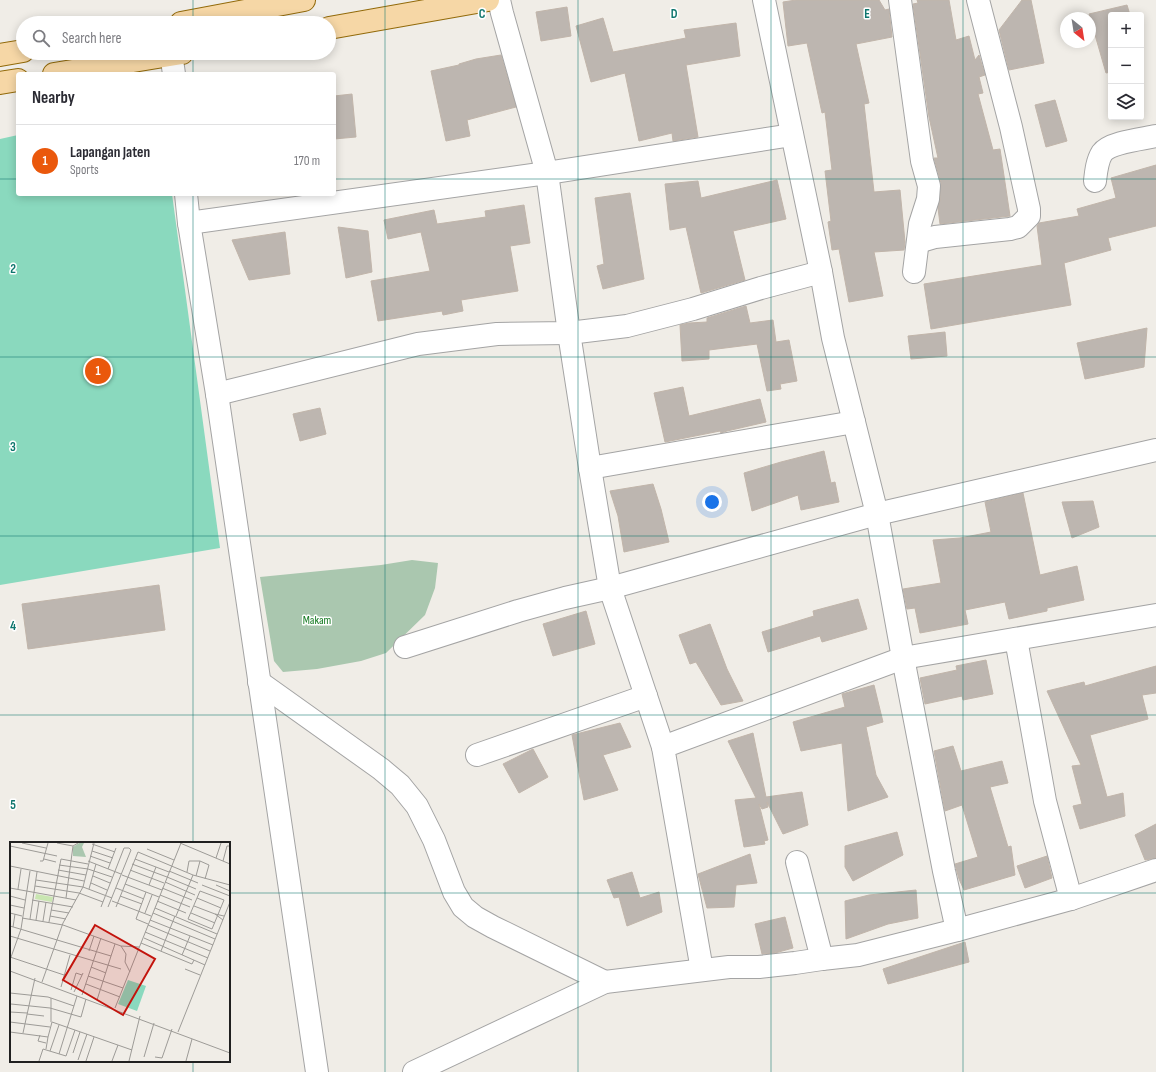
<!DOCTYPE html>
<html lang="en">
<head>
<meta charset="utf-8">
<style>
  body { margin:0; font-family:"Sofia Sans Condensed",sans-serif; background:#f2f2f3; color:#2b2b33 }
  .controls { position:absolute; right:12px; top:12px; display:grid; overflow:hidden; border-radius:4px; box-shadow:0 2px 10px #0003 }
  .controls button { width:36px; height:36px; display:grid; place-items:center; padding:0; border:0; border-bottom:1px solid #e1e1e2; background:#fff; color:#2b2b33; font:20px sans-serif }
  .compass { position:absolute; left:1060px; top:12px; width:36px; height:36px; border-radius:50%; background:#fff; box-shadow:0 2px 10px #0003; rotate:150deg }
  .you { position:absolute; left:712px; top:502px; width:14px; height:14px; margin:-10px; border:3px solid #fff; border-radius:50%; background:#1a73e8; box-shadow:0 0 0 6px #1a73e833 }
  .badge { display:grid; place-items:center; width:26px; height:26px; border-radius:50%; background:#ea580c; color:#fff; font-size:13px; font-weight:700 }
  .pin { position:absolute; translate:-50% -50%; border:2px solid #fff; box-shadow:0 1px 4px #0006 }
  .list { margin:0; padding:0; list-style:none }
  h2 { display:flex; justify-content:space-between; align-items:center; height:52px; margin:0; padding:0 16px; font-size:17px }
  h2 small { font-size:13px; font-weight:400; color:#7c7c81 }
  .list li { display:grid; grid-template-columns:26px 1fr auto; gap:12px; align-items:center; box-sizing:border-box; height:72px; padding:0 16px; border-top:1px solid #e1e1e2 }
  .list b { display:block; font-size:15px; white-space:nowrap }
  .list p { margin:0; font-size:13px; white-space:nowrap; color:#7c7c81 }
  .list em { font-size:13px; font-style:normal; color:#7c7c81 }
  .icon { flex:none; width:22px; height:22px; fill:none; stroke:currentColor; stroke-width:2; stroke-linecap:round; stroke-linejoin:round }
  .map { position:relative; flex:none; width:1156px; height:1072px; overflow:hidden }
  .search { position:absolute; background:#fff; box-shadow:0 2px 10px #0003; left:16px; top:16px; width:320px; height:44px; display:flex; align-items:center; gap:10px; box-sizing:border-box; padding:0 14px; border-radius:22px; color:#7c7c81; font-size:15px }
  .panel { position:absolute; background:#fff; box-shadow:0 2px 10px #0003; left:16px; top:72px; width:320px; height:124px; border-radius:4px }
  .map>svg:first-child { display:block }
</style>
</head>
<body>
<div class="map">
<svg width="1156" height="1072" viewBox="0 0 1156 1072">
  <rect width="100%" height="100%" fill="#f0ede7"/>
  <!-- cemetery -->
  <polygon fill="#aac7af" points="412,560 438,563 435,588 425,615 386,653 361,661 317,669 283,672 274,661 260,577 381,565"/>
  <!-- pitch -->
  <polygon fill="#8ad9be" points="18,135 18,194 172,194 220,548 0,585 0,139"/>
  <!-- building -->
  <g fill="#bdb6b0" stroke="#c1b5aa">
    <polygon points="796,0 879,0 885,10 889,9 892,37 856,44 869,103 864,104 874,192 900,190 905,242 904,250 874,252 883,296 849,302 839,249 832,250 828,222 831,221 825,171 832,170 825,112 822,113 807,43 788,46 783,2"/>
    <polygon points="917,0 949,0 956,40 969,36 975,60 979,55 985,75 979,77 983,93 978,94 993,150 1000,149 1010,216 940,224 938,208 940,200 941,183 934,158 938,158 929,117 913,4 918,3"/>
    <polygon points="1022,0 1031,0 1044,63 1009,70 999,30"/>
    <polygon points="1127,5 1130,15 1111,15 1111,72 1106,73 1089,14"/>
    <polygon points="567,7 571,36 541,41 536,12"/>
    <polygon points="603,18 613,52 686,38 684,30 736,23 740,56 686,65 698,137 673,141 672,133 639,141 625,73 591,82 576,26"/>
    <polygon points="501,55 516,107 467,120 470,136 446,141 431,71 459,65 459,64 476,59"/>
    <polygon points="352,94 356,137 334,139 334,96"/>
    <polygon points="1055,100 1067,141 1046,147 1035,105"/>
    <polygon points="1156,165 1156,226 1108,238 1111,250 1064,263 1071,305 931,329 924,284 1042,265 1037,226 1039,223 1079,216 1077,209 1116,198 1111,178"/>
    <polygon points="777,180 786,219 733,231 745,280 701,293 686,227 670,230 665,184 698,181 701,198"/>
    <polygon points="630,193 644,279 603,289 597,266 604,264 595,198"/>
    <polygon points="524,205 530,243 510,246 518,291 461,300 463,311 443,315 442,311 378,321 371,281 430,271 421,232 388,239 384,220 434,210 437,224 486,217 485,211"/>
    <polygon points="338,227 368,231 372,272 346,278"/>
    <polygon points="285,232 290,274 249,280 232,240"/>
    <polygon points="746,306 750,323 773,320 776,342 789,340 797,381 780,384 781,389 767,391 757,344 709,350 709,359 682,361 680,325 689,323 707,322 707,318"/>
    <polygon points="1147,328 1144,367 1085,379 1077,343"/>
    <polygon points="945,332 947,356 911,359 908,336"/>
    <polygon points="683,387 689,416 760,399 766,422 727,431 721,433 720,431 665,442 654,393"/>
    <polygon points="320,408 326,434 300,441 293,414"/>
    <polygon points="824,451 831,483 835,482 839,502 801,510 798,495 752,511 744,473 781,462"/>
    <polygon points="653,484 661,509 669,542 624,552 618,516 610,491"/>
    <polygon points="1023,493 1040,575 1077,566 1084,600 1047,608 1047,611 1009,619 1005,602 965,610 968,624 920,633 915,608 907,609 903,589 941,583 933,540 960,538 991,532 985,502"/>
    <polygon points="1093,501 1099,527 1072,538 1062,502"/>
    <polygon points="159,585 165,630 28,649 22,604"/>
    <polygon points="858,599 867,629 822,642 820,636 768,652 762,632 814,616 813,611"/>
    <polygon points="586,611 595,644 553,656 543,624"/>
    <polygon points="710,624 727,669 743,701 721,705 696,662 690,664 679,635"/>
    <polygon points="986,660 993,694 963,700 962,696 925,704 920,678 957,670 956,666"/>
    <polygon points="1156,666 1156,693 1142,695 1148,719 1090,735 1107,797 1123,793 1125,816 1080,829 1073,806 1082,804 1072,766 1081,765 1047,691 1084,682 1085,686"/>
    <polygon points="874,685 883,722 866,727 876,775 888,797 848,811 842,743 801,751 793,722 845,707 842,694"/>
    <polygon points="620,723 631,747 603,755 618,790 584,800 572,735"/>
    <polygon points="753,733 766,797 802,792 808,825 783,834 767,802 768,807 762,809 759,804 768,840 764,841 765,844 744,847 735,800 756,798 728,741"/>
    <polygon points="953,746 961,771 1002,761 1008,783 990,787 1008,847 1011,846 1015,875 964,890 959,879 955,864 978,857 962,805 945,811 934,751"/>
    <polygon points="533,749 548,777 519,793 503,764"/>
    <polygon points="1156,824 1156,858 1145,860 1135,835"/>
    <polygon points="897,832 903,855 853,881 845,867 845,846"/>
    <polygon points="750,854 757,883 736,885 734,907 707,908 698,874"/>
    <polygon points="1047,856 1052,878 1025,888 1017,866"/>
    <polygon points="632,872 640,898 659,892 662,912 627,926 619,897 614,898 607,880"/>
    <polygon points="916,890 918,918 888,924 846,939 845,901 869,895"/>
    <polygon points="785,917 793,948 775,953 762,954 755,924"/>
    <polygon points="965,942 969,962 888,984 883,969"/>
  </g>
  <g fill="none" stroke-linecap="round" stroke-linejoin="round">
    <!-- minor casing -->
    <g stroke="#a4a4a4" stroke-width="24">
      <g id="minor">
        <polyline points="499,0 502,13 547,173 569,333 590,468 610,588 663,747"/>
        <polyline points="764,0 821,272 833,338 877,514 903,658 944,871 957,930"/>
        <polyline points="900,0 922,161 929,186 928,199 920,224 914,272"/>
        <polyline points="171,53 174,74"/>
        <path d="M1095,181C1096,172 1097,161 1102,153C1110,142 1143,139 1156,136"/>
        <polyline points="186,194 189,223 217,394 317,1072"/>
        <polyline points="189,223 547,173 792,135"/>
        <polyline points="918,242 935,237 1010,229 1018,227 1029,216 1029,209 1011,127 978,0"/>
        <polyline points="217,394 418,344 497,334 569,333 627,326 693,309 761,288 821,272"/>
        <polyline points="590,468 854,422"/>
        <polyline points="1016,639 1045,801 1071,899"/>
        <polyline points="405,647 518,611 565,598 610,588 877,514 1156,450"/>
        <polyline points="259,682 381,769 400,785 417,806 434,840 454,892 463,907 475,917 493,927 605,982"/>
        <polyline points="477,755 646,696"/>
        <polyline points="797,862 822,959"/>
        <polyline points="702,970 663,747 903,658 1156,615"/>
        <polyline points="414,1072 605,982 729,967 759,967 795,963 822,959 858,955 957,930 1071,899 1156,870"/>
      </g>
    </g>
    <!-- major casing -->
    <g stroke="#926a0a" stroke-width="24">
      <g id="major">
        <polyline points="181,23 304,0"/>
        <polyline points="329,28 488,0"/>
        <polyline points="0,55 23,51"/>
        <polyline points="54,74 182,53"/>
        <polyline points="0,83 18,80"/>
      </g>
    </g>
    <!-- minor -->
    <use href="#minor" stroke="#fff" stroke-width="22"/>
    <!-- major -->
    <use href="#major" stroke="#f6d7a6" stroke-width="22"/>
  </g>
  <!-- grid -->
  <path fill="none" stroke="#0f766e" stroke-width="1" stroke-opacity="0.55" d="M193,0V23M385,0V1072M578,0V1072M771,0V1072M963,0V1072M193,53V74M0,179H18M334,179H1156M193,194V843M0,357H1156M0,536H1156M0,715H1156M0,893H11M229,893H1156M193,1061V1072"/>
  <g text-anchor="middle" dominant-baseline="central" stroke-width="3" stroke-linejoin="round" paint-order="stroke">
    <!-- park labels -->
    <g font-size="12" fill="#137920" stroke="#fff">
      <text x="317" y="620">Makam</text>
    </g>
  </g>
  <!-- overview -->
  <g transform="translate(10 842)">
    <rect width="220" height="220" fill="#f0ede7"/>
    <path d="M26,52L43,55L42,60L25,57Z" fill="#c9e6b1"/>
    <path d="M69,1H74L72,5L76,15L63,14V5Z" fill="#aac7af"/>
    <path d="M118,138L136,144L127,169L108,162Z" fill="#8ad9be"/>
    <path fill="none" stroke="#9d9b97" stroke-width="1" d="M12,1L36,6M47,1L63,4M170,1L220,22M82,2L105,10M0,4L47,14M137,7L164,18M82,9L103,16M80,14L100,21M206,16L211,1M34,17L46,20M125,17L159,30M30,19H33L38,1M78,19L111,32M190,19L199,23L195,37M213,19L217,4H220M122,22L157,35M49,23L78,27M0,24L74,39M78,27L102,35M98,27L106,6M48,28L76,33M120,28L154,41M159,29L188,41M177,30L179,19H190L186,34M112,33L152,48M83,34L100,41M157,35L186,47M26,38L73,45L102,56M155,40L185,53M81,41L97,48M115,42L149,55M139,43L146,25M192,43L220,54M206,43L220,49M25,44L69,51L93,60M0,46L66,58M106,46L134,57M152,46L182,58M8,47L11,27M79,47L86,22M190,49L214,58L202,87L178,77ZM136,50L126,77L138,82M150,53L180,65M0,54L15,58M110,54L132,62M56,56L63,4L68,1M187,56L211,66M22,58L63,65M102,59L141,74M147,59L176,71M0,63L14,66M184,64L205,72M91,65L114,6H119L121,8L98,65M106,65L128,10L183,33L220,43M145,66L207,92M41,68L59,71M0,71L12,74M135,71L142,53M143,71L205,97M181,71L205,81M40,74L56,77M166,74L183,33M12,76L53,83L111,104L129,105M20,77L27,30M26,78L29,59M140,78L203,103M213,78L205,72L214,74M33,79L36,60M39,80L51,17L78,22M138,83L200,109M0,84L101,114L105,102M3,85L5,72M135,90L198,116M0,94L111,127M134,96L195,123M131,101L182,122L184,118M111,104L116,112L115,120L120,130M79,109L84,94M151,109L165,74M172,113L180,94M0,115L54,133M0,118L11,87L20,29M81,125L96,131M175,127L190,133M0,129L220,211M78,134L113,146M32,140L53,81L73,45L84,1M76,142L110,155M51,145L60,113M61,148L66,131L72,133M64,150L73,131M0,151L38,155L64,164M72,153L91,96M87,158L101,114M1,162L40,166L71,175L76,157M105,166L171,1M0,170L17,171M17,172L34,174M0,180L40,185M41,180V156M0,190L38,195L42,180L122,208M168,190L220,60M13,191L25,136M30,193L28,199L36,201M36,207L38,195M40,209L49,183M63,211L70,190M49,212L67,154M134,215L144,181M145,215L152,216L162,187M68,218L77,192M29,219L33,207L56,214L65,188M76,219L84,195M102,219L108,203M119,219L130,174M176,219L182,197"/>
    <path fill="#c3140d" fill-opacity="0.15" stroke="#c3140d" stroke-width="2" d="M85,83L145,117L113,173L53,138Z"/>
    <rect width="220" height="220" fill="none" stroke="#202020" stroke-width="2"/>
  </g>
  <g font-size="13" text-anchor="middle" font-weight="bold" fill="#0f766e" stroke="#fff" stroke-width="3" stroke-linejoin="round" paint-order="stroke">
    <text x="482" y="18">C</text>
    <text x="674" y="18">D</text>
    <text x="867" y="18">E</text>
    <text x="13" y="273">2</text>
    <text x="13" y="451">3</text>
    <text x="13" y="630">4</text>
    <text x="13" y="809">5</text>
  </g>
</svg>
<div class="controls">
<button>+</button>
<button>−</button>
<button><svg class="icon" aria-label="layers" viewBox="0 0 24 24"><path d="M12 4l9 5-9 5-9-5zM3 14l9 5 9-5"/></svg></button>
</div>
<svg class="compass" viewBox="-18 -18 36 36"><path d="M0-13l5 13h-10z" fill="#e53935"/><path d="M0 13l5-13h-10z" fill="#7c7c81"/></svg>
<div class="you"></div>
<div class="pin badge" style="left:98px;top:371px">1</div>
<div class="search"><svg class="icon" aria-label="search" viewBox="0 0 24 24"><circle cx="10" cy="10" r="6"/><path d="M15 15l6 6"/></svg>Search here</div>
<section class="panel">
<h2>Nearby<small></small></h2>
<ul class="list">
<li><span class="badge">1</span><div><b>Lapangan Jaten</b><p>Sports</p></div><em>170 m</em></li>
</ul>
</section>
</div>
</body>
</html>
